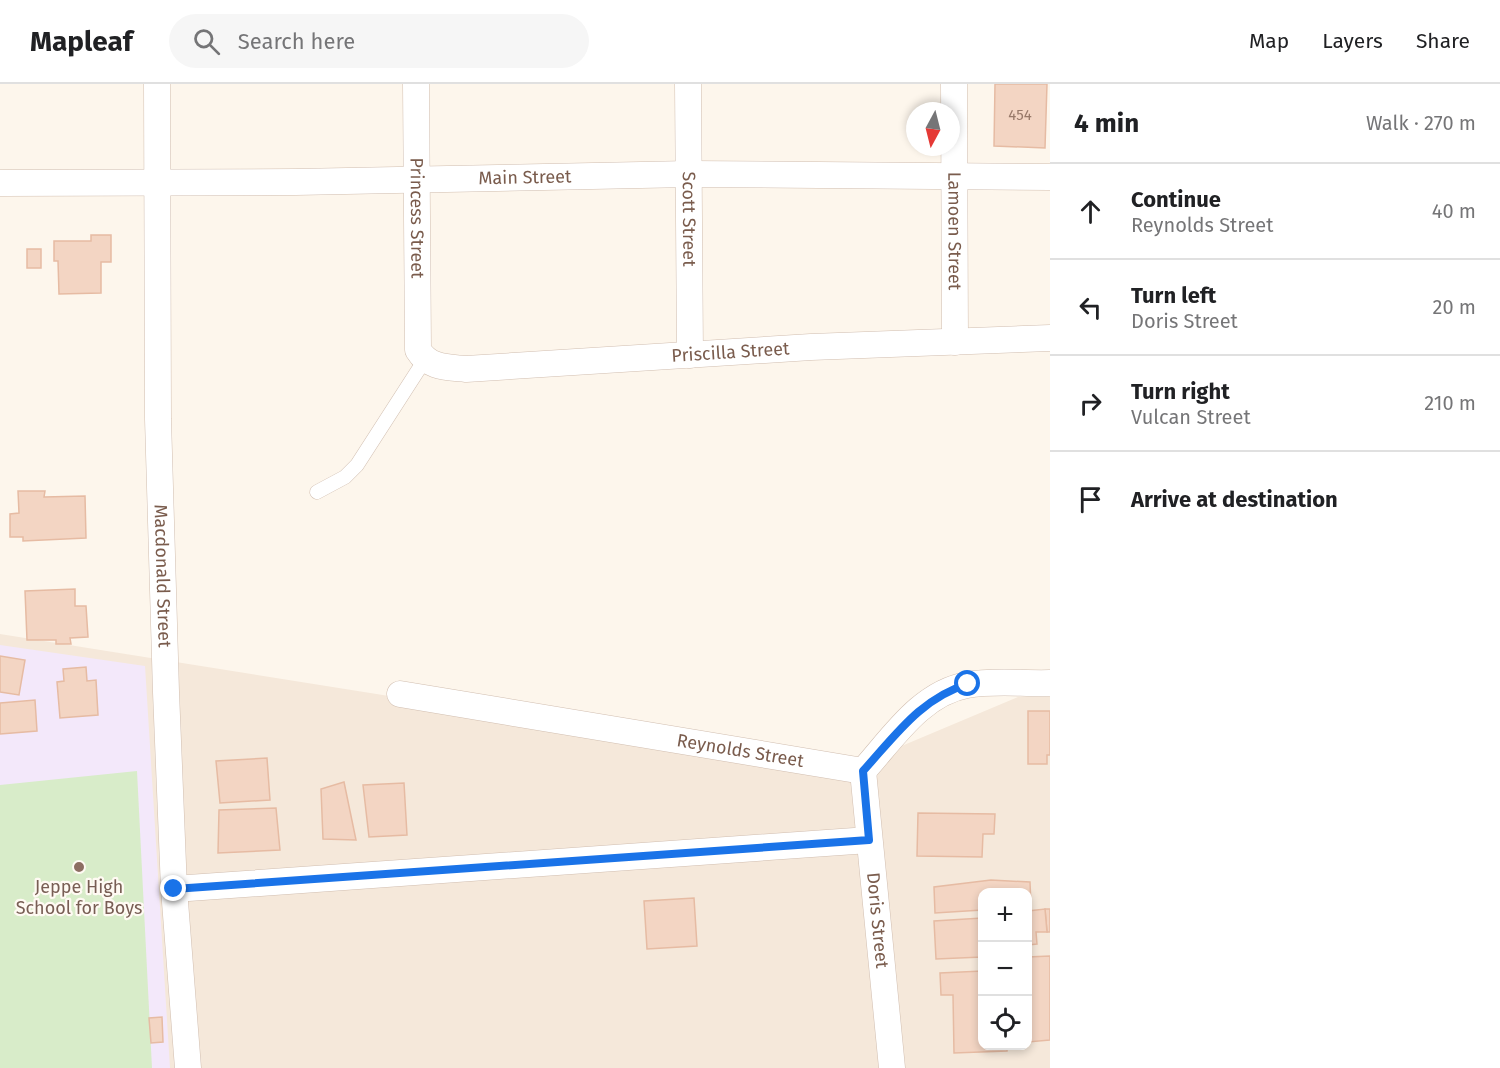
<!DOCTYPE html>
<html lang="en">
<head>
<meta charset="utf-8">
<style>
  body { margin:0; font-family:"Fira Sans",sans-serif; background:#f6f6f6; color:#202124 }
  .controls { position:absolute; right:18px; bottom:18px; display:grid; overflow:hidden; border-radius:12px; box-shadow:0 3px 9px #0003 }
  .controls button { width:54px; height:54px; display:grid; place-items:center; padding:0; border:0; border-bottom:2px solid #e0e0e0; background:#fff; color:#202124; font:30px sans-serif }
  .compass { position:absolute; left:906px; top:18px; width:54px; height:54px; border-radius:50%; background:#fff; box-shadow:0 3px 9px #0003; rotate:187deg }
  .stop { position:absolute; width:18px; height:18px; margin:-14px; border:4px solid #1a73e8; border-radius:50%; background:#fff }
  .stop.end { background:#1a73e8; border-color:#fff; box-shadow:0 2px 6px #0008 }
  .list { margin:0; padding:0; list-style:none }
  h2 { display:flex; justify-content:space-between; align-items:center; height:78px; margin:0; padding:0 24px; font-size:26px }
  h2 small { font-size:20px; font-weight:400; color:#757577 }
  .list li { display:grid; grid-template-columns:39px 1fr auto; gap:18px; align-items:center; box-sizing:border-box; height:96px; padding:0 24px; border-top:2px solid #e0e0e0 }
  .list b { display:block; font-size:22px; white-space:nowrap }
  .list p { margin:0; font-size:20px; white-space:nowrap; color:#757577 }
  .list em { font-size:20px; font-style:normal; color:#757577 }
  .icon { flex:none; width:33px; height:33px; fill:none; stroke:currentColor; stroke-width:2; stroke-linecap:round; stroke-linejoin:round }
  .map { position:relative; flex:none; width:1050px; height:984px; overflow:hidden }
  header { display:flex; align-items:center; gap:36px; box-sizing:border-box; height:84px; padding:0 30px; background:#fff; border-bottom:2px solid #e0e0e0 }
  header strong { font-size:28px }
  nav { display:flex; gap:33px; margin-inline-start:auto; font-size:21px }
  .search { width:420px; height:54px; background:#f6f6f6; display:flex; align-items:center; gap:15px; box-sizing:border-box; padding:0 21px; border-radius:33px; color:#757577; font-size:22px }
  main { display:flex }
  aside { flex:1; background:#fff }
  .map>svg:first-child { display:block }
</style>
</head>
<body>
<header>
<strong>Mapleaf</strong>
<div class="search"><svg class="icon" aria-label="search" viewBox="0 0 24 24"><circle cx="10" cy="10" r="6"/><path d="M15 15l6 6"/></svg>Search here</div>
<nav><a>Map</a><a>Layers</a><a>Share</a></nav>
</header>
<main>
<div class="map">
<svg width="1050" height="984" viewBox="0 0 1050 984">
  <rect width="100%" height="100%" fill="#fdf6ec"/>
  <!-- residential -->
  <path fill="#f5e8da" fill-rule="evenodd" d="M0,550L847,685L1018,613H1050V984H0ZM982,808H1028V962H982Z"/>
  <!-- education -->
  <polygon fill="#f3e8fa" points="0,561 145,582 170,984 0,984"/>
  <!-- green -->
  <polygon fill="#d8ecc9" points="137,687 152,984 0,984 0,701"/>
  <!-- building -->
  <g fill="#f3d5c3" stroke="#e6bba3" stroke-width="1.5">
    <polygon points="995,0 1047,0 1045,64 994,62"/>
    <polygon points="91,151 111,151 111,178 101,178 101,209 59,210 58,177 54,177 54,157 91,157"/>
    <rect x="27" y="165" width="14" height="19"/>
    <polygon points="18,407 45,407 44,413 85,412 86,454 23,457 23,453 10,453 10,430 19,429"/>
    <polygon points="75,505 75,522 86,522 88,553 70,554 71,560 56,560 56,556 27,556 25,507"/>
    <polygon points="0,572 25,576 19,611 0,608"/>
    <polygon points="86,583 87,597 96,596 98,631 60,634 57,598 64,597 63,585"/>
    <polygon points="35,616 37,647 0,650 0,619"/>
    <polygon points="1028,627 1050,627 1050,671 1047,671 1047,680 1028,680"/>
    <polygon points="267,674 270,716 220,719 216,677"/>
    <polygon points="344,698 356,756 323,755 321,705"/>
    <polygon points="404,699 407,751 369,753 363,701"/>
    <polygon points="276,724 280,766 218,769 219,726"/>
    <polygon points="918,729 995,730 994,750 983,750 982,773 917,772"/>
    <polygon points="991,796 1030,798 1031,823 1028,823 1028,808 982,808 982,826 935,829 934,803"/>
    <polygon points="694,814 697,862 647,865 644,817"/>
    <polygon points="1045,825 1050,825 1050,848 1047,848"/>
    <polygon points="1045,825 1047,848 1036,848 1037,860 1028,861 1028,827"/>
    <polygon points="982,834 982,873 936,875 934,837"/>
    <polygon points="1050,872 1050,956 1028,958 1028,873"/>
    <polygon points="982,887 982,962 1007,962 1007,967 954,969 953,911 941,911 940,889"/>
    <polygon points="162,933 163,958 151,959 149,934"/>
  </g>
  <g fill="none" stroke-linecap="round" stroke-linejoin="round">
    <!-- lane casing -->
    <g stroke="#d1beb0" stroke-width="15">
      <polyline id="lane" points="317,408 345,393 357,381 424,277"/>
    </g>
    <!-- street casing -->
    <g stroke="#d1beb0" stroke-width="27">
      <g id="street">
        <path id="s1" d="M157,0L158,335L166,608L174,805L188,984"/>
        <path id="s2" d="M416,0L418,266C429,284 446,283 466,285L811,263L1050,254"/>
        <path id="s3" d="M688,0L690,271"/>
        <path id="s4" d="M954,0L955,258"/>
        <path id="s5" d="M0,99L296,98L689,90L1050,93"/>
        <path id="s6" d="M400,610L863,687C892,655 921,609 967,601C993,596 1024,600 1050,599"/>
        <path id="s7" d="M863,687L892,984"/>
        <polyline points="174,805 869,756"/>
      </g>
    </g>
    <!-- lane -->
    <use href="#lane" stroke="#fff" stroke-width="14"/>
    <!-- street -->
    <use href="#street" stroke="#fff" stroke-width="26"/>
  </g>
  <g fill="none" stroke-linecap="round" stroke-linejoin="round">
    <!-- route -->
    <path stroke="#1a73e8" stroke-width="8" d="M174,805L869,756L863,687C895,652 921,614 968,600"/>
  </g>
  <!-- markers -->
  <circle fill="#8d6e63" stroke="#fffaf3" stroke-width="2" cx="79" cy="783" r="6"/>
  <g text-anchor="middle" dominant-baseline="central" stroke-width="4.5" stroke-linejoin="round" paint-order="stroke">
    <!-- number labels -->
    <g font-size="15" fill="#987a6a">
      <text x="1020" y="31">454</text>
    </g>
    <!-- street labels -->
    <g font-size="18" fill="#7a5c4d" stroke="#fffaf3">
      <text stroke="none"><textPath href="#s5" startOffset="525">Main Street</textPath></text>
      <text stroke="none"><textPath href="#s2" startOffset="134">Princess Street</textPath></text>
      <text stroke="none"><textPath href="#s3" startOffset="135">Scott Street</textPath></text>
      <text stroke="none"><textPath href="#s4" startOffset="147">Lamoen Street</textPath></text>
      <text stroke="none"><textPath href="#s2" startOffset="585">Priscilla Street</textPath></text>
      <text stroke="none"><textPath href="#s1" startOffset="492">Macdonald Street</textPath></text>
      <text stroke="none"><textPath href="#s6" startOffset="345">Reynolds Street</textPath></text>
      <text stroke="none"><textPath href="#s7" startOffset="150">Doris Street</textPath></text>
    </g>
    <!-- education labels -->
    <g font-size="18" fill="#785e54" stroke="#fffaf3">
      <text x="79" y="803">Jeppe High<tspan x="79" dy="21">School for Boys</tspan></text>
    </g>
  </g>
</svg>
<div class="controls">
<button>+</button>
<button>−</button>
<button><svg class="icon" aria-label="locate" viewBox="0 0 24 24"><circle cx="12" cy="12" r="6"/><path d="M12 2v4M12 18v4M2 12h4M18 12h4"/></svg></button>
</div>
<svg class="compass" viewBox="-18 -18 36 36"><path d="M0-13l5 13h-10z" fill="#e53935"/><path d="M0 13l5-13h-10z" fill="#757577"/></svg>
<div class="stop" style="left:968px;top:600px"></div>
<div class="stop end" style="left:174px;top:805px"></div>
</div>
<aside>
<h2>4 min<small>Walk · 270 m</small></h2>
<ul class="list">
<li><svg class="icon" aria-label="ahead" viewBox="0 0 24 24"><path d="M12 20V5M6 11l6-6 6 6"/></svg><div><b>Continue</b><p>Reynolds Street</p></div><em>40 m</em></li>
<li><svg class="icon" aria-label="left" viewBox="0 0 24 24"><path d="M17 20v-9H6M10 6l-5 5 5 5"/></svg><div><b>Turn left</b><p>Doris Street</p></div><em>20 m</em></li>
<li><svg class="icon" aria-label="right" viewBox="0 0 24 24"><path d="M7 20v-9h11M14 6l5 5-5 5"/></svg><div><b>Turn right</b><p>Vulcan Street</p></div><em>210 m</em></li>
<li><svg class="icon" aria-label="arrive" viewBox="0 0 24 24"><path d="M6 21V4h12l-3 4 3 4H6"/></svg><div><b>Arrive at destination</b></div></li>
</ul>
</aside>
</main>
</body>
</html>
